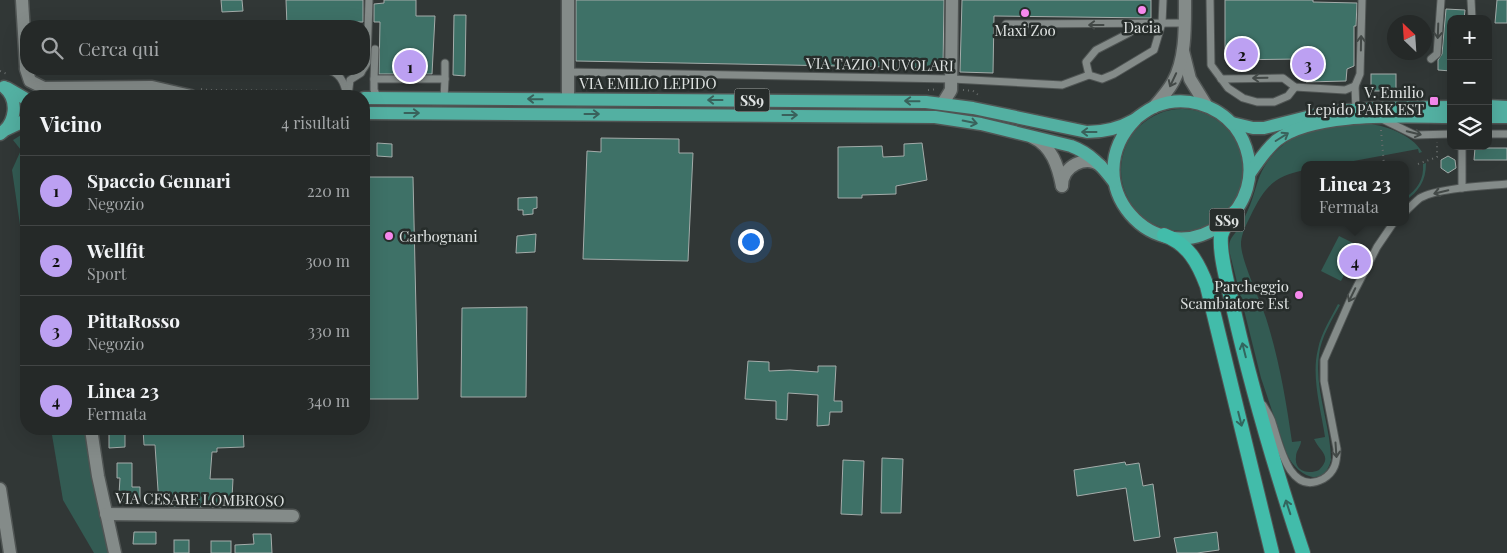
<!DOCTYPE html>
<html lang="it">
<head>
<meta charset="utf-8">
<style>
  body { margin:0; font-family:"Playfair Display",serif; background:#313534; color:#f1f3f6 }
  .controls { position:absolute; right:15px; top:15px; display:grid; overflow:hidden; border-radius:10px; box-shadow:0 5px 20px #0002 }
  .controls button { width:45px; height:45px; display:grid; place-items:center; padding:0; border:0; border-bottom:1px solid #424545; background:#252928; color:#f1f3f6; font:25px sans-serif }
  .compass { position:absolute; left:1387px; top:15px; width:45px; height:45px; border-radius:50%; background:#252928; box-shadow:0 5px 20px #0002; rotate:335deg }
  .you { position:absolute; left:750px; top:241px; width:18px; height:18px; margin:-12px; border:4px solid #fff; border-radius:50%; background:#1a73e8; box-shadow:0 0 0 8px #1a73e833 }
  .badge { display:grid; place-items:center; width:32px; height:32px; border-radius:50%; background:#bca0f2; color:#111; font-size:16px; font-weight:700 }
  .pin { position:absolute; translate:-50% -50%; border:2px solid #fff; box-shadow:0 1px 5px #0006 }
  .popup { position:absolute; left:1301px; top:161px; width:108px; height:65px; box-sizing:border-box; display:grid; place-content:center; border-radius:10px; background:#252928; filter:drop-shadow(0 1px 4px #0005); font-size:16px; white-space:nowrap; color:#a3a6a8 }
  .popup b { font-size:19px; color:#f1f3f6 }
  .popup::after { content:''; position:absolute; left:50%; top:100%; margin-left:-10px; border:10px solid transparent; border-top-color:#252928 }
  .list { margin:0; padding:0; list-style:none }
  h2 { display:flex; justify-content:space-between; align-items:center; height:65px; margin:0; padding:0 20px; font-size:21px }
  h2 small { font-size:16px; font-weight:400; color:#a3a6a8 }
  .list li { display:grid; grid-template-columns:32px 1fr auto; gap:15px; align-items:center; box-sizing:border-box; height:70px; padding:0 20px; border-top:1px solid #424545 }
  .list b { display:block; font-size:19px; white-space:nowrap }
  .list p { margin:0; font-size:16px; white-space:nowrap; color:#a3a6a8 }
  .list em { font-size:16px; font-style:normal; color:#a3a6a8 }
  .icon { flex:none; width:28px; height:28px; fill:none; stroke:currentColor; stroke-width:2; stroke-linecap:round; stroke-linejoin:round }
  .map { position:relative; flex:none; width:1507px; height:553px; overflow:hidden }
  .search { position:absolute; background:#252928; box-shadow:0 5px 20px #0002; left:20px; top:20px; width:350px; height:55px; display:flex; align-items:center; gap:12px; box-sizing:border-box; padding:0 18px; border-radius:20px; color:#a3a6a8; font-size:19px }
  .panel { position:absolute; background:#252928; box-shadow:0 5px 20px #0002; left:20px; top:90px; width:350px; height:345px; border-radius:20px }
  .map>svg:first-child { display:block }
</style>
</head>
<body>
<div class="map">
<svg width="1507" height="553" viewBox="0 0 1507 553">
  <rect width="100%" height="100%" fill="#313736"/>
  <!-- green -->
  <g fill="#335b53">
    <circle cx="1182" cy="170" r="61"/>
    <path d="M1364,123C1384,125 1412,134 1422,152L1419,153L1418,149L1332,165H1305V170C1273,176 1264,188 1250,217C1246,225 1242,233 1241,242C1240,259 1260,299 1266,318C1279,359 1286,400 1292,442L1301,441C1301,447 1296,450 1296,457C1294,471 1308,475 1319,470C1333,456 1320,452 1314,439L1325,437C1321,409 1311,377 1318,349C1321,333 1331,318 1338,304L1340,305C1332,320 1321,337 1319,355C1314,389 1331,426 1331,460C1323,492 1294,473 1286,452L1261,378L1230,254C1227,239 1232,239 1239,227C1243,222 1245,216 1248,210C1254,197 1256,183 1262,171C1284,129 1323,127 1364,123Z"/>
    <polygon points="26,132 26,266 12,170 21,150 13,140"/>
    <path d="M1426,163C1426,181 1419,191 1405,201V198C1418,189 1424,179 1423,164Z"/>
    <polygon points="1339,236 1359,246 1341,281 1321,271"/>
    <polygon points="51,429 86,429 110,553 94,553 63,500"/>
  </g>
  <!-- building -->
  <g fill="#3e7167" stroke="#a4acaa">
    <polygon points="221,0 242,0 243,11 222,12"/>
    <polygon points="286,0 363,0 363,22 343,22 342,26 287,26"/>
    <polygon points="384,0 416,0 416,16 435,16 432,74 379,74 380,22 374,22 374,4 384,3"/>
    <polygon points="576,0 944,0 943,68 576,61"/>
    <polygon points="962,0 1151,0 1151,18 994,16 993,73 960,72"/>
    <polygon points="1225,0 1313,0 1313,2 1357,3 1356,26 1354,26 1354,66 1347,69 1346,81 1306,82 1305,70 1301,67 1300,59 1225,60"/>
    <polygon points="1497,0 1507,0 1507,23 1495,23"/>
    <polygon points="1446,9 1465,10 1464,19 1451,19 1451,71 1438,70 1438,60 1442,54"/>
    <polygon points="454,15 466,15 465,76 453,75"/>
    <rect x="1371" y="74" width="25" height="17"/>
    <polygon points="601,138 679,139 679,153 693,153 688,261 583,259 587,151 601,152"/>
    <polygon points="377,143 392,144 392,157 377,156"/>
    <polygon points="922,143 927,180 896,186 896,194 862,195 862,198 838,198 838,147 882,146 883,157 904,156 904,144"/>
    <polygon points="1475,148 1507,148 1507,160 1474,160"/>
    <polygon points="1448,156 1455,160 1456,168 1448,173 1441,168 1441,160"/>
    <polygon points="364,177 413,177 418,399 364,399"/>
    <polygon points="537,197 537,208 533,209 533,214 523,215 523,210 518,210 518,198"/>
    <polygon points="536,234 535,252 516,253 517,236"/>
    <polygon points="527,307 526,397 461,397 462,308"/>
    <polygon points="748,361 769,362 769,371 790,370 818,372 818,366 836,366 834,401 842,401 842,412 830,412 829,425 817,426 818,395 788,393 787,420 776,419 776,401 745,399"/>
    <polygon points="143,429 243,429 244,447 217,448 217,452 212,452 210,479 233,479 232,498 231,498 230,507 169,507 169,505 159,505 155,445 144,445"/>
    <polygon points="109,431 125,431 125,447 109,448"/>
    <polygon points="882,458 903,459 901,513 881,513"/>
    <polygon points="843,460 864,461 862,515 841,514"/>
    <polygon points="1125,462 1126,465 1139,463 1143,486 1153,484 1160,537 1134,541 1126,488 1077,496 1074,470"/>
    <polygon points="117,463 132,463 132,487 140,487 140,502 122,502 122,494 119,494 120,478 117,478"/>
    <polygon points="134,532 156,532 156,544 133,544"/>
    <polygon points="1217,532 1219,550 1197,553 1177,553 1174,538"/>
    <polygon points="253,534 271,534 272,553 235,553 235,545 254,544"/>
    <rect x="174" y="540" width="15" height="13"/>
    <rect x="211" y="541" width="20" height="12"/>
  </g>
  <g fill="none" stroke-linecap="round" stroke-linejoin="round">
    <!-- service casing -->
    <g stroke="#505554" stroke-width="9">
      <g id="service">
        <polyline points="1210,0 1211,65 1228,88 1243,98 1257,102 1274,102 1288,96 1295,87"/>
        <polyline points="1471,0 1472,19"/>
        <polyline points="1006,24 1185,23"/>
        <polyline points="1431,59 1437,54 1441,0"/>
        <polyline points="364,68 367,63 369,0"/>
        <path d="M331,71C342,75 345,86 347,96"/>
        <polyline points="568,72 952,79 1062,85 1089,75 1102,79 1114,74 1154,50 1162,23 1163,0"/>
        <polyline points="1089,75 1086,62 1096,50 1129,33 1139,25"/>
        <polyline points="374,79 375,49"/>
        <polyline points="445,79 445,63"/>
        <polyline points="1221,79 1283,78 1295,87 1345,90 1355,86"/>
        <polyline points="348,96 350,80 361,73 363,69"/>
        <polyline points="378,98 374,90 374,79 445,79 444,98"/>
        <polyline points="1356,110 1355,86 1360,74 1362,0"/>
        <polyline points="1382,119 1415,135 1451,134"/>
        <polyline points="1488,134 1507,134"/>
        <polyline points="1462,188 1462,146"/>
        <path d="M1405,212C1410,207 1415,202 1420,198C1437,188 1486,186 1507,184"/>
        <path d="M1263,405C1266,410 1270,416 1272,422C1279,443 1289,497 1323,479C1335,472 1337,462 1337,449L1324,381V360L1352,296L1377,247L1394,222"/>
      </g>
    </g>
    <!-- minor casing -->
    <g stroke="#505554" stroke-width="15">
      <g id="minor">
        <polyline points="22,0 26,67"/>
        <polyline points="568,0 568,99"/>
        <polyline points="1183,51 1190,79 1206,105"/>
        <polyline points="26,69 30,81 44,88 152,87 191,96"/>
        <polyline points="943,103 951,90 952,0"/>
        <path d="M1154,107C1161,99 1168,91 1173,82C1186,59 1185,26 1185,0"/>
        <path d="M1032,137C1052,146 1058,166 1062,186"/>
        <path d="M1062,186C1062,166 1086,154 1101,166"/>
        <polyline points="91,429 98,476 115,553"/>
        <polyline points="106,514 293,516"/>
      </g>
    </g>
    <!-- tertiary casing -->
    <g stroke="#505554" stroke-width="15">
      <polyline id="tertiary" points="0,489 10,553"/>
    </g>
    <!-- primary casing -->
    <g stroke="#505554" stroke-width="15">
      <g id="primary">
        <polyline points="7,88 26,99"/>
        <path d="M364,98L926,102L973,108L1087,132C1103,132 1120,128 1134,120C1141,115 1148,109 1156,106C1184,95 1216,104 1235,127C1248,144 1253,167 1247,188C1243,202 1234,215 1222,224C1155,274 1073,183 1136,119"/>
        <polyline points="1488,106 1507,107"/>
        <path d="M364,113L935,117L981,124L1071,146C1090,153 1102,166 1114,182"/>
        <polyline points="1488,117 1507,117"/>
        <polyline points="1232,123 1253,128 1264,128 1319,114 1340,111 1379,108 1451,107"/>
        <polyline points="7,129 26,120"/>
        <path d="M0,134C16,123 19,100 4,87"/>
        <path d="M1250,173C1258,162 1266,149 1277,140C1314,111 1405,117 1451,117"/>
      </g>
    </g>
    <!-- trunk casing -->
    <g stroke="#505554" stroke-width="16">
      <g id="trunk">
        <path d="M1234,213C1229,220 1223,227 1221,236C1219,255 1229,289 1233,307C1252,391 1276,472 1303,553"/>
        <path d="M1164,235C1188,244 1198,262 1207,286L1272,553"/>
      </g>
    </g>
    <!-- path -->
    <g stroke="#686d6c" stroke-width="2" stroke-dasharray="1 4" stroke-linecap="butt">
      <polyline points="0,71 7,74"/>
      <polyline points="201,89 209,90 336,91"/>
      <polyline points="928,90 938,89"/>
      <polyline points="963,90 973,91 981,97"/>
      <polyline points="1381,130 1384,165"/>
      <polyline points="1418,164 1437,157 1437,142"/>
    </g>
    <!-- service -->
    <use href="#service" stroke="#848b89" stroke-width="7"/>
    <!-- minor -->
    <use href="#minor" stroke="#848b89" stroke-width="12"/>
    <!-- tertiary -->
    <use href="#tertiary" stroke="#848b89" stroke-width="12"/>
    <!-- primary -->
    <use href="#primary" stroke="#53b0a2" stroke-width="12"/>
    <!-- trunk -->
    <use href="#trunk" stroke="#42bcaa" stroke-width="14"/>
  </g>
  <!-- one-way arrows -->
  <defs><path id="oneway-shaft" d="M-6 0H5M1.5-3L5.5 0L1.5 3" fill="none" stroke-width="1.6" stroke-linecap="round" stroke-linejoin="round" transform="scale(1.25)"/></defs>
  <g stroke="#434947">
    <use href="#oneway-shaft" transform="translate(1096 25) rotate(-180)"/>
    <use href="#oneway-shaft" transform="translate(1438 31) rotate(92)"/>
    <use href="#oneway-shaft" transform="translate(1361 43) rotate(-89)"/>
    <use href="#oneway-shaft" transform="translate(1260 78) rotate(179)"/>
    <use href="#oneway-shaft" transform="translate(1173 80) rotate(115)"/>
    <use href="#oneway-shaft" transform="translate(1414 133) rotate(14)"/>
    <use href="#oneway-shaft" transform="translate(1441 192) rotate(167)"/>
    <use href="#oneway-shaft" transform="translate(1352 295) rotate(116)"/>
    <use href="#oneway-shaft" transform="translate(1336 450) rotate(86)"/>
  </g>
  <g stroke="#39615b">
    <use href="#oneway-shaft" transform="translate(535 99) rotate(-179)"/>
    <use href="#oneway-shaft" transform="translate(715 100) rotate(-180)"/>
    <use href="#oneway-shaft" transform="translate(912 101) rotate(-179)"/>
    <use href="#oneway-shaft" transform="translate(412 113)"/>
    <use href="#oneway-shaft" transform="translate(592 114)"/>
    <use href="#oneway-shaft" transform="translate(790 115)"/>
    <use href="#oneway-shaft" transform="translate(970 122) rotate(11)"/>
    <use href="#oneway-shaft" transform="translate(1089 132) rotate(-180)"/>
    <use href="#oneway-shaft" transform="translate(1282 137) rotate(-32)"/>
  </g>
  <g stroke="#32665e">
    <use href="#oneway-shaft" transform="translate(1244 350) rotate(-104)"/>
    <use href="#oneway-shaft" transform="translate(1240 419) rotate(76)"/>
    <use href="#oneway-shaft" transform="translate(1288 507) rotate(-108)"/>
  </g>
  <!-- markers -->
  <g fill="#f688ed" stroke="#272d2b" stroke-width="2">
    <circle cx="1142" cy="10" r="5"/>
    <circle cx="1025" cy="13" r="5"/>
    <rect x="1429" y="96" width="10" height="10" rx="2.5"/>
    <circle cx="389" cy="236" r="5"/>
    <circle cx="1299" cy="295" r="5"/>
  </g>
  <g text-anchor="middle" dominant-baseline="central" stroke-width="5" stroke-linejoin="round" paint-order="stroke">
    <!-- shield labels -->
    <g fill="#272d2b" stroke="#a8acab" stroke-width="1">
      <rect x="734.5" y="88.5" width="35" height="23" rx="4"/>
      <rect x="1209.5" y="208.5" width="35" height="23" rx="4"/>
    </g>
    <g font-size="14" font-weight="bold" fill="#dfe3e2">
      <text x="752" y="100">SS9</text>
      <text x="1227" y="220">SS9</text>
    </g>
    <!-- poi labels -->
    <g font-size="15" fill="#dfe3e2" stroke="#272d2b">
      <text x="1142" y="27">Dacia</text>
      <text x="1025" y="30">Maxi Zoo</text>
      <text x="1424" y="92" text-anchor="end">V. Emilio<tspan x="1424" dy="17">Lepido PARK EST</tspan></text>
      <text x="399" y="236" text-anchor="start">Carbognani</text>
      <text x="1289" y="286" text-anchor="end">Parcheggio<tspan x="1289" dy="17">Scambiatore Est</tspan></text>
    </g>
    <!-- street labels -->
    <g font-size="15" fill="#dfe3e2" stroke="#272d2b">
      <text transform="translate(880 64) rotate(1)">VIA TAZIO NUVOLARI</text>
      <text x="648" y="83">VIA EMILIO LEPIDO</text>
      <text transform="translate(200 499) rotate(1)">VIA CESARE LOMBROSO</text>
    </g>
  </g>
</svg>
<div class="controls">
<button>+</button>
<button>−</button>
<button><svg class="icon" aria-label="layers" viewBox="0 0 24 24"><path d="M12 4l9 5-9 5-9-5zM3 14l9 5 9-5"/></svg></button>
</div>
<svg class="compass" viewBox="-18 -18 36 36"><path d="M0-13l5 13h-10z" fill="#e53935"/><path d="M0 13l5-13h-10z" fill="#a3a6a8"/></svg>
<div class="you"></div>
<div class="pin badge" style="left:410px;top:66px">1</div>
<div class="pin badge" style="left:1242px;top:54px">2</div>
<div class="pin badge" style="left:1308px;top:64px">3</div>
<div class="pin badge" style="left:1355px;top:261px">4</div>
<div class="popup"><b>Linea 23</b>Fermata</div>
<div class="search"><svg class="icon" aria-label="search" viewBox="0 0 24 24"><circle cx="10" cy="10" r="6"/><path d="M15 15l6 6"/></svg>Cerca qui</div>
<section class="panel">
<h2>Vicino<small>4 risultati</small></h2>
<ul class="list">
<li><span class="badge">1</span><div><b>Spaccio Gennari</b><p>Negozio</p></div><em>220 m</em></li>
<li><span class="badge">2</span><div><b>Wellfit</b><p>Sport</p></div><em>300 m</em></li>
<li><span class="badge">3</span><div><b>PittaRosso</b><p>Negozio</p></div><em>330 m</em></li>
<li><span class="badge">4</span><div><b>Linea 23</b><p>Fermata</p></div><em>340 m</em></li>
</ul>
</section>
</div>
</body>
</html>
